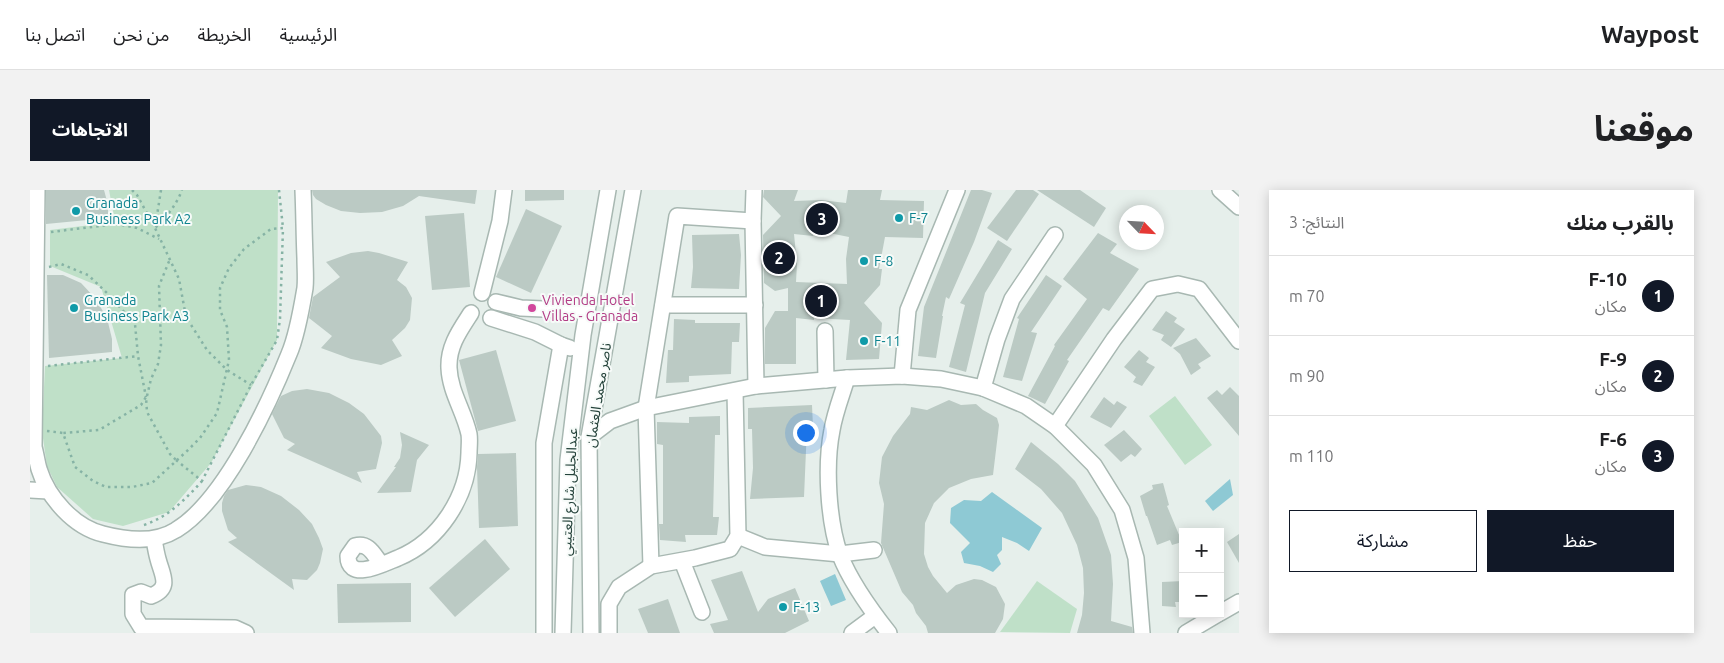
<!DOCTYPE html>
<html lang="ar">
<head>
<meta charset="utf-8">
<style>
  body { margin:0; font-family:Ubuntu,"Noto Sans Arabic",sans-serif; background:#f2f2f2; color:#202124; direction:rtl }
  .controls { position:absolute; right:15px; bottom:15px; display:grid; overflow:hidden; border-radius:0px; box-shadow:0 2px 12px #0003 }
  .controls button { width:45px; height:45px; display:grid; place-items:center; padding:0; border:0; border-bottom:1px solid #e0e0e0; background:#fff; color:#202124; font:25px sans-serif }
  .compass { position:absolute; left:1089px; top:15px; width:45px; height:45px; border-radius:50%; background:#fff; box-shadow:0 2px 12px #0003; rotate:115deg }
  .you { position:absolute; left:775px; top:242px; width:18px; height:18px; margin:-12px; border:4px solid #fff; border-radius:50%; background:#1a73e8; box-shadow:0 0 0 8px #1a73e833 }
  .badge { display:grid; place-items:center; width:32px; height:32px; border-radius:50%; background:#111827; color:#fff; font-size:16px; font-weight:700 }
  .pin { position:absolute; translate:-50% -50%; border:2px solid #fff; box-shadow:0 1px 5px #0006 }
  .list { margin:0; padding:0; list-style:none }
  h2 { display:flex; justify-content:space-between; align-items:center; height:65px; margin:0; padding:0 20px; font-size:21px }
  h2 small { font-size:16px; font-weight:400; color:#757577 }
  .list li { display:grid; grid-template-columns:32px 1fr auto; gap:15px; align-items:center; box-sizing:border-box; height:80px; padding:0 20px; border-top:1px solid #e0e0e0 }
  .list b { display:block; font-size:19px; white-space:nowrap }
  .list p { margin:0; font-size:16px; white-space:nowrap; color:#757577 }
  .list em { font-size:16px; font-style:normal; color:#757577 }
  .actions { display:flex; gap:10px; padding:15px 20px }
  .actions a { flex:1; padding:11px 0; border:1px solid #111827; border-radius:0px; text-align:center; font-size:18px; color:#111827 }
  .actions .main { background:#111827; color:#fff }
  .map { position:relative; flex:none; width:1209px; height:443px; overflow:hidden; direction:ltr; border-radius:0px }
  header { display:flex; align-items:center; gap:30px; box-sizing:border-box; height:70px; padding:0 25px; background:#fff; border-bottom:1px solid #e0e0e0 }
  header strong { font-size:24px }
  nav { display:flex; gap:28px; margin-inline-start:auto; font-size:18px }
  .intro { display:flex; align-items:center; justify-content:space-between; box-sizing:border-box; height:120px; padding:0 30px }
  h1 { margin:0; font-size:35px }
  .button { padding:12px 22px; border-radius:0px; background:#111827; color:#fff; font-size:18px; font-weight:700 }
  main { display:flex; gap:30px; padding:0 30px }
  aside { flex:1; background:#fff; border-radius:0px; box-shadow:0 2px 12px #0003 }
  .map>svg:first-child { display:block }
</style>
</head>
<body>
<header>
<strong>Waypost</strong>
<nav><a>الرئيسية</a><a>الخريطة</a><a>من نحن</a><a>اتصل بنا</a></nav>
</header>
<div class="intro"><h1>موقعنا</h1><a class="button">الاتجاهات</a></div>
<main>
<aside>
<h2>بالقرب منك<small>النتائج: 3</small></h2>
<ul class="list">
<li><span class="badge">1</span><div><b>F-10</b><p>مكان</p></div><em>70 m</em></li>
<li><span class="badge">2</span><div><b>F-9</b><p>مكان</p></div><em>90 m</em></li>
<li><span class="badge">3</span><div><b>F-6</b><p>مكان</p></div><em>110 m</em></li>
</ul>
<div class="actions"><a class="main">حفظ</a><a>مشاركة</a></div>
</aside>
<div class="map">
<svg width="1209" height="443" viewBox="0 0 1209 443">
  <rect width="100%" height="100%" fill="#e6efeb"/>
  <!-- green -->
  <g fill="#bfe0c8">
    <polygon points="79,0 248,0 247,150 181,273 139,322 93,336 63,329 27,297 17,276 12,241 15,176 92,168 71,97 20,76 20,40 85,32"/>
    <polygon points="1145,206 1182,255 1155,275 1119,226"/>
    <polygon points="1007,391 1047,419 1040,443 970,442"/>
  </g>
  <!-- water -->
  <g fill="#8ec9d4">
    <polygon points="1200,289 1203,305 1183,321 1175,311"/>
    <polygon points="962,302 1012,338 999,361 987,353 972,347 972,360 967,365 971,374 963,382 950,376 934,373 931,362 940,353 920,333 921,318 934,310 951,311"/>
    <polygon points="805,384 816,410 801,416 790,391"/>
  </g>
  <!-- building -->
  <g fill="#bbcac4" fill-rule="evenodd">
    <polygon points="16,0 74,0 78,15 78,28 16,34"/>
    <polygon points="282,0 447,0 445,14 389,6 373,16 352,22 330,23 311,21 296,15 286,9 283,5"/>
    <polygon points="495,0 534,0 534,10 495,11"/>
    <path d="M734,0H768L764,11L791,10L816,13L818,0H852L850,10L894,11L893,48L855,47L849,79H852L850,95L834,113L852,133L849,169L816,170L820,130L784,128V130L766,128V174H735V138L745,121H758V98L745,101L734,93L733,45L751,26L733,7ZM784,40L819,47L816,69L817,94L766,92L767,74L764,44L783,46Z"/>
    <polygon points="941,0 952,0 962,3 944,52 919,109 916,107 912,126 913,126 906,168 888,166 894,117"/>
    <polygon points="986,0 1003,0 1009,4 977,51 957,38"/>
    <polygon points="1007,0 1050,0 1076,18 1064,37"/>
    <polygon points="496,19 532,36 501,103 466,87"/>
    <polygon points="434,23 440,97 402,100 395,26"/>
    <polygon points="1068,43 1087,54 1080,63 1109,79 1079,121 1073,118 1037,170 1039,171 1015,214 998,206 1025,156 1024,155 1057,109 1033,89"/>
    <polygon points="709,44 711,65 709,99 661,98 663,77 662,45"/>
    <polygon points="968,50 982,59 955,103 936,182 919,177 935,115 930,113"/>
    <polygon points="338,61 349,63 378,72 367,90 376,97 382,108 380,130 375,138 362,150 372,166 351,175 321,169 291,158 302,146 279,128 283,107 310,87 296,72 321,63"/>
    <polygon points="17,85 33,85 51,93 65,108 77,128 82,149 82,162 19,168"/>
    <polygon points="1016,85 1032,96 1001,142 1007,143 992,191 973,187 989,129 987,128"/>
    <polygon points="1136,121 1147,128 1144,132 1155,139 1141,157 1131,150 1134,145 1122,140"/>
    <polygon points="644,129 665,130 665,133 710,133 709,152 702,152 701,184 659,186 659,192 636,193 638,160 643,160"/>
    <polygon points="1166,148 1181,166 1168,174 1171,178 1161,185 1150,164 1143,158"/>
    <polygon points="466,160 486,231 448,241 429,170"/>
    <polygon points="1109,160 1119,168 1116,172 1125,177 1112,196 1103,192 1106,187 1094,177"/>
    <polygon points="1200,197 1209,206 1209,246 1177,208 1187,200 1192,205"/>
    <polygon points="277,199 299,203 319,213 334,224 351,246 352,253 346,279 327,282 332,293 257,260 265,254 254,248 242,224 251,206 262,201"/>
    <polygon points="1074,207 1084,215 1087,211 1097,217 1081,238 1060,227"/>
    <polygon points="919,210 931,215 946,214 953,220 967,228 969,235 963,285 941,289 919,298 904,313 895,333 894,364 898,377 903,386 917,403 926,395 944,389 952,390 966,397 975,414 973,429 965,443 898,443 896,436 886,423 883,415 872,402 851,353 854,314 849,293 852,267 863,246 880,224 881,217 897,220"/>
    <polygon points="782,215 783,237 777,237 774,307 720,309 723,278 722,239 718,239 718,218"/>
    <polygon points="690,226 690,245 685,245 684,287 683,327 689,327 687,345 655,345 656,352 630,350 629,334 633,334 633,255 627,254 627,232 659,233 659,227"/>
    <polygon points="1094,240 1112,259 1105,267 1101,264 1091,272 1074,255"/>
    <polygon points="370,242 399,255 387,270 381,302 347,303 366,277 364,277 370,268 372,255"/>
    <polygon points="1001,252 1028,274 1045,291 1068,328 1081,365 1083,394 1081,431 1102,437 1103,443 1047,443 1052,425 1054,403 1053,378 1047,355 1032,323 1011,299 985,279"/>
    <polygon points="486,263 488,336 449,338 447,277 448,264"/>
    <polygon points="1133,293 1139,315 1137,316 1152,352 1142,355 1140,350 1127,355 1117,326 1116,326 1110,306 1123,299 1122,295"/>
    <polygon points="216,295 231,297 251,306 269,320 282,334 289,348 293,359 290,373 287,380 277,390 262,389 264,400 198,352 207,348 198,340 192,321 192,313 194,306 198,300"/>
    <polygon points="1209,344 1209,373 1197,352"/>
    <polygon points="455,349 480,379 425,427 399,398"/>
    <polygon points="712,381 728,422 738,409 765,398 779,431 755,443 684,443 680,434 698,430 681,390"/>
    <polygon points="1153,391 1153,412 1145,412 1146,417 1132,416 1132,392"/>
    <polygon points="381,393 381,432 308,433 307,394"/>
    <polygon points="638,409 650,443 618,443 608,419"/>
  </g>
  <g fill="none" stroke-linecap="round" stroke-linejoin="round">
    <!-- minor casing -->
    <g stroke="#a8b8b2" stroke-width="18">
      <g id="minor">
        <path d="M7,0L4,257C6,264 7,272 9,279C18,308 44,337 73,344C96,350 124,354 146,340C194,311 238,216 259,164C266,148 272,116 275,98C276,89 275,78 275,68C274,45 274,23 273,0"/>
        <polyline points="724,0 723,31 726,196"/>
        <polyline points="1190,0 1209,17"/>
        <polyline points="452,103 470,31 474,0"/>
        <polyline points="466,112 491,118 557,121"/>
        <polyline points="633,115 725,115"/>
        <polyline points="461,128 505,142 531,155 540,158"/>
        <polyline points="795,141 796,190"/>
        <polyline points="872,186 878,120 927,0"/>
        <path d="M817,188C812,205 805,222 802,240C795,275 798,331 810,365C821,393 840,419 859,443"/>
        <polyline points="953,198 967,149 982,109 1025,45"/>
        <polyline points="1025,236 1084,149 1122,99 1148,94 1169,99 1209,151"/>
        <polyline points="559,247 580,231 616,218 726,196 817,188 872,186 911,189 953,198 996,216 1025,236 1064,275 1092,320 1106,368 1112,443"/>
        <polyline points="0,300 18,301"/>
        <polyline points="708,346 735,357 810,364 844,360"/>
        <path d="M124,349C125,355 126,362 128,369C132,385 142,398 121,406L111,402L103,405V424L111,437L205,438L216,443"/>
        <polyline points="652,371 672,422"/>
        <path d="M351,374C344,365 339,352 325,356L318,366C318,393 355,373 368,368C409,351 438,307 439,263C439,257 440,250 439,244C434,221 420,202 419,178C418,156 430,140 441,123"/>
        <polyline points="621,376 616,218 647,26 723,31"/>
        <polyline points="1190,423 1209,412"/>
        <polyline points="514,443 514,253 531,155"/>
        <polyline points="533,443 538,270 553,145 578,0"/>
        <polyline points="561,443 559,247 603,0"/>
        <polyline points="579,443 579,414 589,397 621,376 665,368 700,359 708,346 705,201"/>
        <polyline points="822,443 845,426"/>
        <polyline points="1156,443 1188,424"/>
      </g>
    </g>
    <!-- path -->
    <g stroke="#86b3a5" stroke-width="2.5" stroke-dasharray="2.5 4" stroke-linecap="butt">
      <path d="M102,0L107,5L125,38C136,28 147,14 152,0"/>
      <polyline points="131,0 125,38 149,89 156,127 177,160 197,180 221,195"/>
      <polyline points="249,0 253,38"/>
      <polyline points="21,42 86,34 107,38 129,49"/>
      <polyline points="19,77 31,74 58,85 78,104 105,134 108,166 116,207"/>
      <polyline points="18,176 108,166"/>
      <polyline points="117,206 121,189 128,174 131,155 129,96 140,69"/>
      <polyline points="17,241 33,243"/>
      <polyline points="146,270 172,291 221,195 247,150 250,129 253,38 241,39 214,59 199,78 190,98 190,120 197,137 199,170 187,223 170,248 157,261 122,293 102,297 76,297 63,291 45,277 33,243 69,240 111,215 116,207 117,222 140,264 146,270"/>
      <path d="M114,335C138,327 156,309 172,291"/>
    </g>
    <!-- minor -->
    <use href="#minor" stroke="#fff" stroke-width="15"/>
  </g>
  <!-- markers -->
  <g fill="#0f9aa8" stroke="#f7fbf9" stroke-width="2">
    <circle cx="46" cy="21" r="5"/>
    <circle cx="869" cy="28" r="5"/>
    <circle cx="834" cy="71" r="5"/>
    <circle cx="44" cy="118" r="5"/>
    <circle cx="834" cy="151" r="5"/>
    <circle cx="753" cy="417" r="5"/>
  </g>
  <circle fill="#d1479c" stroke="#f7fbf9" stroke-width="2" cx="502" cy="118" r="5"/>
  <g text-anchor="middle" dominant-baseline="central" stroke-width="4" stroke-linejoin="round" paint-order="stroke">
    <!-- culture labels -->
    <g font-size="14" fill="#0d838f" stroke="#f7fbf9" text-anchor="start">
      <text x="56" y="13">Granada<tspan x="56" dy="16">Business Park A2</tspan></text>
      <text x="879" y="28">F-7</text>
      <text x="844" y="71">F-8</text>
      <text x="54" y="110">Granada<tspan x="54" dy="16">Business Park A3</tspan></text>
      <text x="844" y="151">F-11</text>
      <text x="763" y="417">F-13</text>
    </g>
    <!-- hotel labels -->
    <g font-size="14" fill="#b23c85" stroke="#f7fbf9" text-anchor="start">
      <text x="512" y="110">Vivienda Hotel<tspan x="512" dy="16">Villas - Granada</tspan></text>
    </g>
    <!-- street labels -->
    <g font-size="14" fill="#24423a" stroke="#f7fbf9">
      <text transform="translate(568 205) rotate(-81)">ناصر محمد العثمان</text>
      <text transform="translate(539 302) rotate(-87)">عبدالجليل شارع العتيبي</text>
    </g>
  </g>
</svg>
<div class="controls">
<button>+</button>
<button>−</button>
</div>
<svg class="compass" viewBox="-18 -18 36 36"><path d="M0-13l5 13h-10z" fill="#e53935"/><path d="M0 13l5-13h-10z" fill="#757577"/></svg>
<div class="you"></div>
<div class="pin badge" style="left:791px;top:111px">1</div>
<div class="pin badge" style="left:749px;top:68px">2</div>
<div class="pin badge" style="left:792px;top:29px">3</div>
</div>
</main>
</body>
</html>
